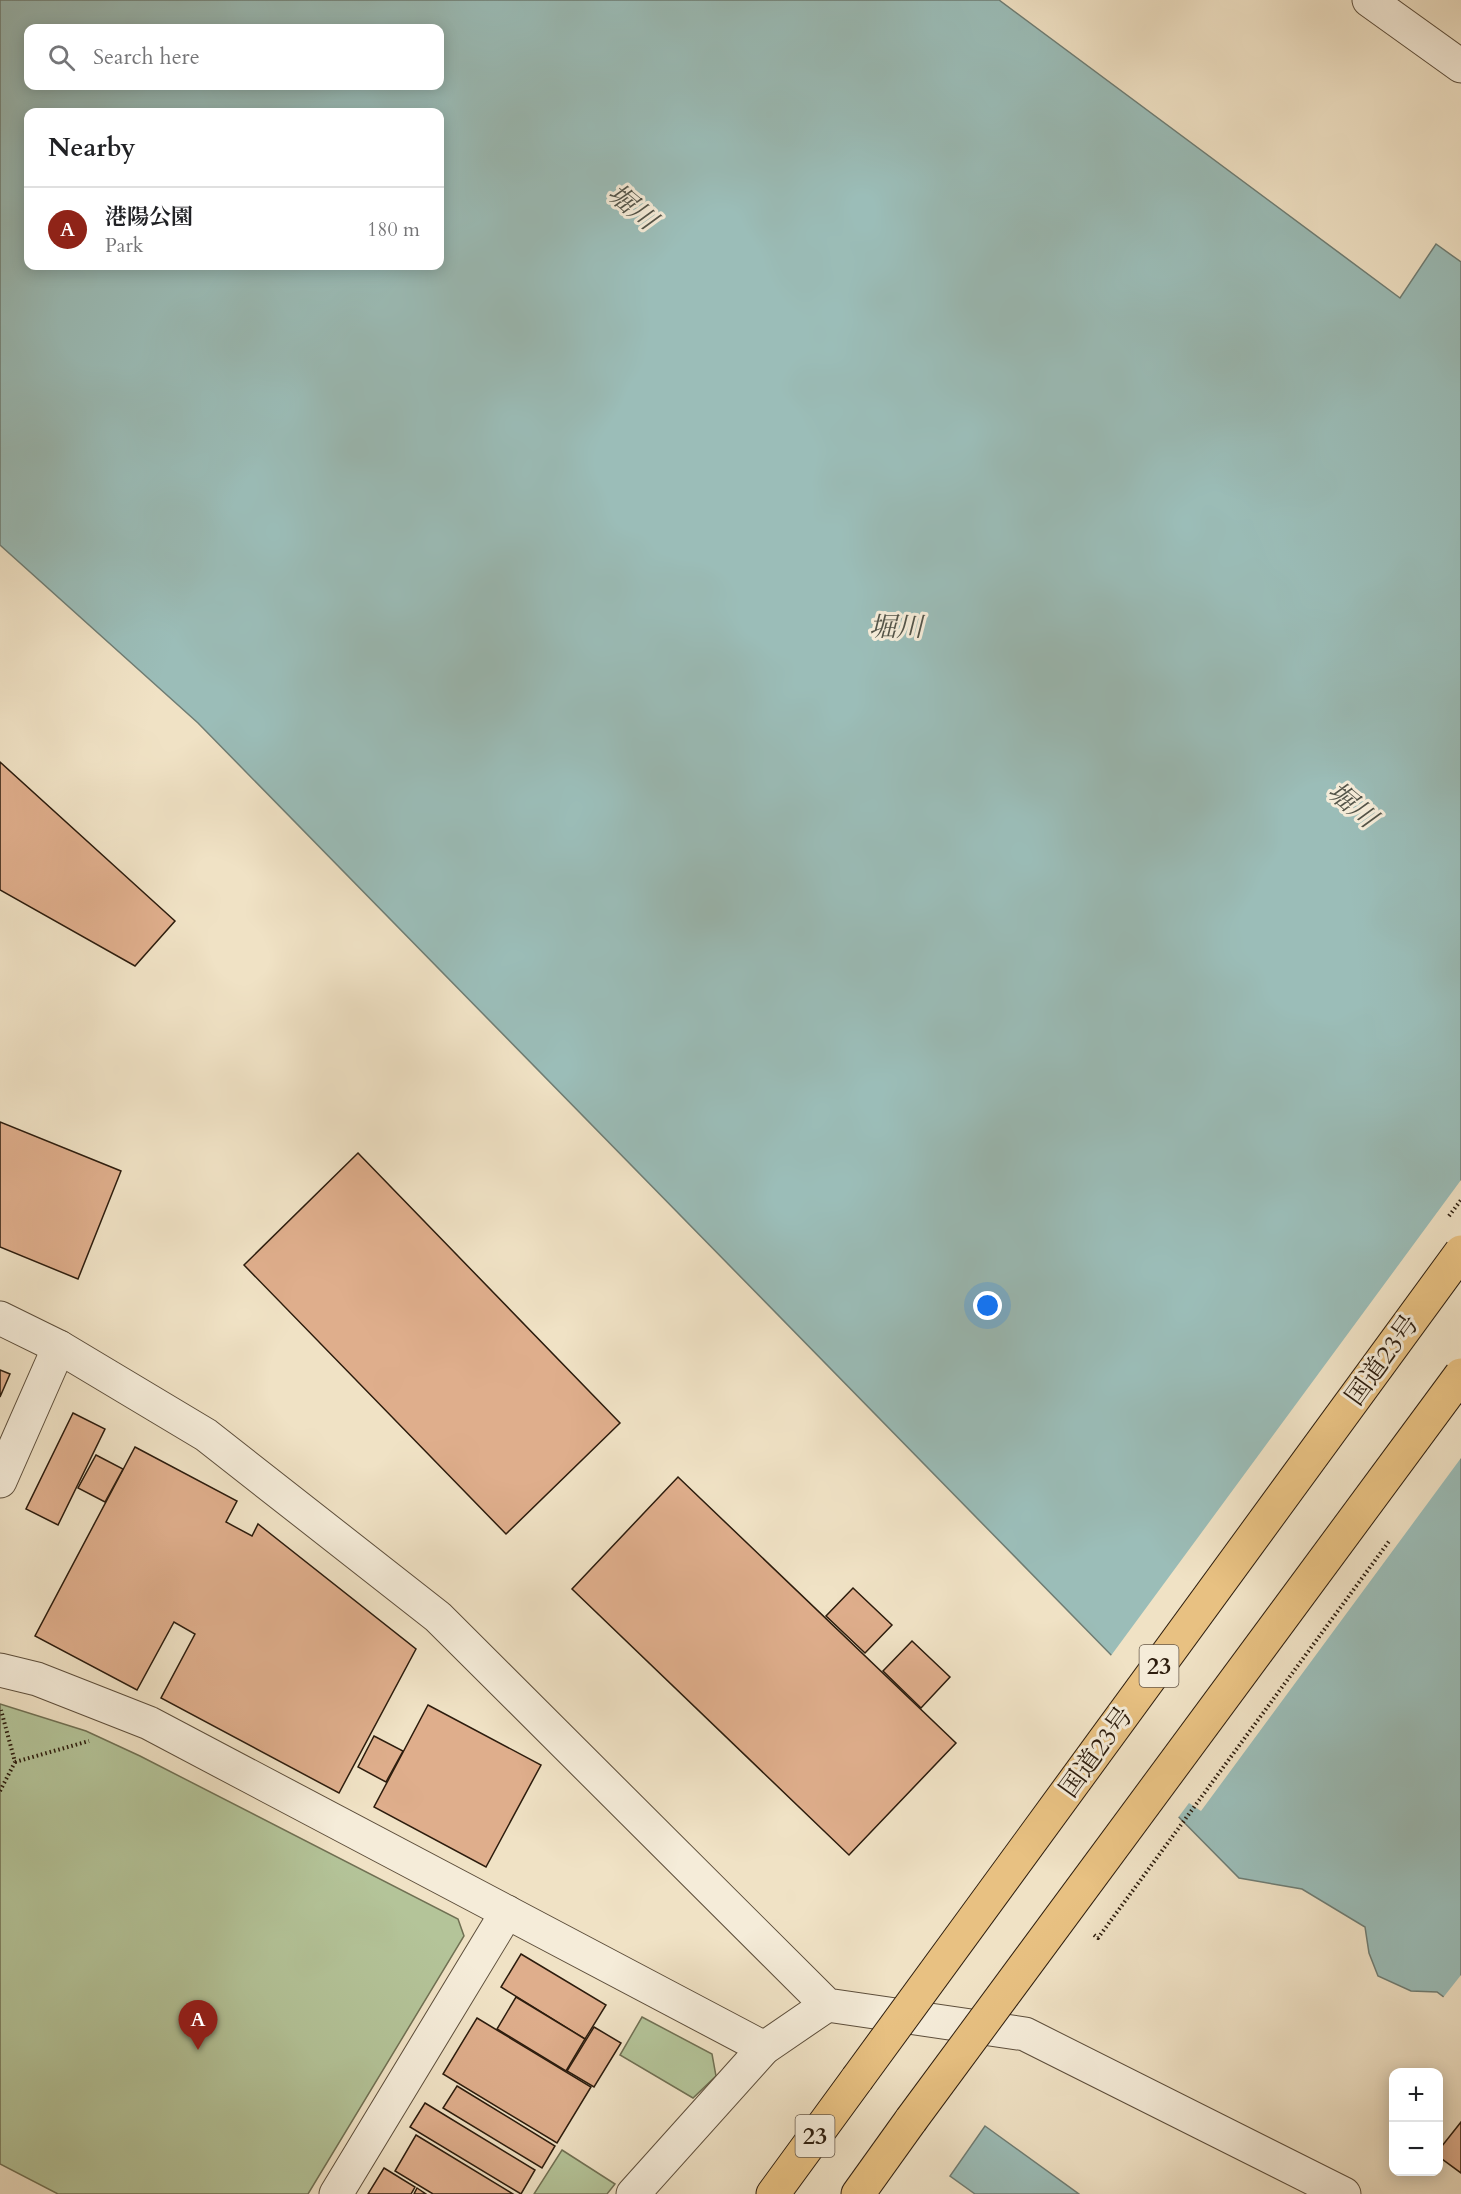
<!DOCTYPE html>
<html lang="en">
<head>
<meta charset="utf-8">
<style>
  body { margin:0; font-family:Cardo,"Noto Serif JP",serif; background:#f6f6f6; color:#202124 }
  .controls { position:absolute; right:18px; bottom:18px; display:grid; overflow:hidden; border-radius:12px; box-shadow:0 3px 15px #0003 }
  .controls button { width:54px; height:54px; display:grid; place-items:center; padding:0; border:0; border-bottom:2px solid #e0e0e0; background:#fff; color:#202124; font:30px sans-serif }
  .you { position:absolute; left:988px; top:1306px; width:21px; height:21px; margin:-15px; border:4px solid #fff; border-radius:50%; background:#1a73e8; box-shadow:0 0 0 9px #1a73e833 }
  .badge { display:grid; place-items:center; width:39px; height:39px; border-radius:50%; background:#8f2418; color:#fff; font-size:20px; font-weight:700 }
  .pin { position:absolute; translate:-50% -50px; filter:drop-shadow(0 2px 3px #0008) }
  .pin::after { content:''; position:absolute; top:32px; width:21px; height:18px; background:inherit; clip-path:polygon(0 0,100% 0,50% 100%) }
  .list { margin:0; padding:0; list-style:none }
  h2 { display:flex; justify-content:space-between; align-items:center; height:78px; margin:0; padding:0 24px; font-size:26px }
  h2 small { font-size:20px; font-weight:400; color:#757577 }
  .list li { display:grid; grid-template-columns:39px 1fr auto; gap:18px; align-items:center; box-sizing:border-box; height:84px; padding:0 24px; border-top:2px solid #e0e0e0 }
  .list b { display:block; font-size:22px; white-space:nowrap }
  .list p { margin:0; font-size:20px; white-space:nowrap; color:#757577 }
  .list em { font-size:20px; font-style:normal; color:#757577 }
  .icon { flex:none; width:33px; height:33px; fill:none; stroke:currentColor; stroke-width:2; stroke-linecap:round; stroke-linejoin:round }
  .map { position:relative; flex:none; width:1461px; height:2194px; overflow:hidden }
  .search { position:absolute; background:#fff; box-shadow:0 3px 15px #0003; left:24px; top:24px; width:420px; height:66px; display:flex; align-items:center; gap:15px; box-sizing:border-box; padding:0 21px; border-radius:12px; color:#757577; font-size:22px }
  .panel { position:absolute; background:#fff; box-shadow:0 3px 15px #0003; left:24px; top:108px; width:420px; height:162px; border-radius:12px }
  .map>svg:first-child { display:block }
</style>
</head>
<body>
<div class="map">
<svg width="1461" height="2194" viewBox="0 0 1461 2194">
  <rect width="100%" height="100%" fill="#f0e2c5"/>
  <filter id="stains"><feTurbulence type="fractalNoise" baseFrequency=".00333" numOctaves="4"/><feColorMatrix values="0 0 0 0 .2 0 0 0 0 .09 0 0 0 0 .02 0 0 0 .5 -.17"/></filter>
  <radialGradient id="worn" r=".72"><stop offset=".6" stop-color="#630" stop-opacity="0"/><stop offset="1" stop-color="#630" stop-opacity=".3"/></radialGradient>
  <!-- green -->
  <g fill="#b4c499" stroke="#707053" stroke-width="1.5">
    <polygon points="0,1704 86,1731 140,1756 458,1919 464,1936 308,2194 58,2194 0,2164"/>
    <polygon points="642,2017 712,2054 716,2076 693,2098 620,2055"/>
    <polygon points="562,2150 615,2184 607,2194 534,2194"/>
  </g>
  <!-- water -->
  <g fill="#9bbdb8" stroke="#6f7d74" stroke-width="1.5" fill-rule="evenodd">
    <path d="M0,0H999L1400,298L1436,244L1461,262V2010L1437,1992L1411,1991L1378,1976L1369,1953L1365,1927L1302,1889L1239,1878L1078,1715L1118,1662L198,723L0,545ZM28,28H440V86H28ZM28,112H440V266H28Z"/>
    <polygon points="985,2126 1079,2194 975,2194 950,2176"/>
  </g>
  <!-- pier -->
  <g fill="#f0e2c5">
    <polygon points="1461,1180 1461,1458 1201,1811 1189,1803 1177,1819 1076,1717 1075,1714 1115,1662 1110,1657"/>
    <polygon points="1461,1975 1461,2013 1442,1999"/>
  </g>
  <!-- building -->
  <g fill="#dfae8c" stroke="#2c1c0d" stroke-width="1.5">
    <polygon points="0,762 175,921 135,966 0,890"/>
    <polygon points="0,1122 121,1171 78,1279 0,1247"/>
    <polygon points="358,1153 620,1423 506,1534 244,1265"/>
    <polygon points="0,1370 10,1374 0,1397"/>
    <polygon points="73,1413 105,1429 58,1525 26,1509"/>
    <polygon points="135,1447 237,1501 226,1522 252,1536 258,1524 416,1649 339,1793 161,1698 195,1634 174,1622 137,1690 35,1636"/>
    <polygon points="96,1455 123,1469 105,1502 78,1488"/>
    <polygon points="678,1477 956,1743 849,1855 572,1589"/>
    <polygon points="853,1588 892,1625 865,1653 826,1616"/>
    <polygon points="912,1641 950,1677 921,1708 883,1671"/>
    <polygon points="428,1705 541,1765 486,1867 374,1807"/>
    <polygon points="374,1736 403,1751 386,1782 358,1767"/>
    <polygon points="521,1954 606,2005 585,2039 501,1987"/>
    <polygon points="516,1997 585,2039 566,2071 497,2029"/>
    <polygon points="477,2018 591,2087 557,2143 443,2074"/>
    <polygon points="594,2027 621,2043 594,2087 567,2071"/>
    <polygon points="457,2086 555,2146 542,2168 443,2108"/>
    <polygon points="425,2103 535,2170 521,2194 410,2127"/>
    <polygon points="1461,2122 1461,2173 1438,2156 1438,2151"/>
    <polygon points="416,2135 513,2194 433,2194 395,2171"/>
    <polygon points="384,2168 415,2187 411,2194 368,2194"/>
    <polygon points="417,2188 426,2194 414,2194"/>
  </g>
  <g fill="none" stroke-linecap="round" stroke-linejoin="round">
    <!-- minor casing -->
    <g stroke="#5d4e3b" stroke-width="35">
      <g id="minor">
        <polyline points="0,1318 59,1347 206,1435 438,1617 827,2005 1025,2034 1344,2194"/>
        <polyline points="0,1481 59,1347"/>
        <polyline points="0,1670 37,1679 149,1723 764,2048"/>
        <polyline points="336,2194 507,1912"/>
      </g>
    </g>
    <!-- tertiary casing -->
    <g stroke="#5d4e3b" stroke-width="35">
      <g id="tertiary">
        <polyline points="1369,0 1461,66"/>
        <polyline points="633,2194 764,2048 827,2005"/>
      </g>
    </g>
    <!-- trunk casing -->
    <g stroke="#2c1c0d" stroke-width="35">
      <g id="trunk">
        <polyline points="773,2194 857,2079"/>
        <polyline points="858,2194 911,2120"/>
      </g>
    </g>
    <!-- path -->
    <g stroke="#2c1c0d" stroke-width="4" stroke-dasharray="1.5 3" stroke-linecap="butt">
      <polyline points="1449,1216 1461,1200"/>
      <polyline points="15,1762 89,1741"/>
      <polyline points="0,1791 15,1762 1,1710"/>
      <polyline points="1094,1935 1098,1938 1390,1540"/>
    </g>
    <!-- minor -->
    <use href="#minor" stroke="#f5ecd9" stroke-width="33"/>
    <!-- tertiary -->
    <use href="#tertiary" stroke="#f5ecd9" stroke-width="33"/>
    <!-- trunk -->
    <use href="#trunk" stroke="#e8c182" stroke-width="33"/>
    <!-- trunk-bridge casing -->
    <g stroke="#2c1c0d" stroke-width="35" stroke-linecap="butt">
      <g id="trunk-bridge">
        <polyline points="857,2079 1461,1252"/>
        <polyline points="911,2120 1461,1375"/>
      </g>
    </g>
    <!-- trunk-bridge -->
    <use href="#trunk-bridge" stroke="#e8c182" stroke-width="33"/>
  </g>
  <g text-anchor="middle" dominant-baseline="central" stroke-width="6" stroke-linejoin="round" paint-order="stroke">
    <!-- shield labels -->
    <g fill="#f5ecd9" stroke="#685a4a" stroke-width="1.5">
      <rect x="1139.5" y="1645" width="39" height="42" rx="4.5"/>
      <rect x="795.5" y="2115" width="39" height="42" rx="4.5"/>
    </g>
    <g font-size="24" font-weight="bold" fill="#2c1c0d">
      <text x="1159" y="1666">23</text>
      <text x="815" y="2136">23</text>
    </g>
    <!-- street labels -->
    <g font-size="26" fill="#2c1c0d" stroke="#f5ecd9">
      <text transform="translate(1382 1360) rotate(-54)">国道23号</text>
      <text transform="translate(1096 1752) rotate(-54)">国道23号</text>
    </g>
    <!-- water labels -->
    <g font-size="27" font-style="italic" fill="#535449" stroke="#f5ecd9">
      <text transform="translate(632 207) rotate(40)">堀川</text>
      <text x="896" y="627">堀川</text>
      <text transform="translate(1352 805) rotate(40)">堀川</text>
    </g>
  </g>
  <rect width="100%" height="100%" filter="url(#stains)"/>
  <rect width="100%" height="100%" fill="url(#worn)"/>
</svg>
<div class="controls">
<button>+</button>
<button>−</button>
</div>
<div class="you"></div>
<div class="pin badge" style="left:198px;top:2050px">A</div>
<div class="search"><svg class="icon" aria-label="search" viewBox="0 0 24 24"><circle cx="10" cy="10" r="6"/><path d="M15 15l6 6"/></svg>Search here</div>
<section class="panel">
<h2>Nearby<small></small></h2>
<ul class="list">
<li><span class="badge">A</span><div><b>港陽公園</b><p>Park</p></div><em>180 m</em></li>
</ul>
</section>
</div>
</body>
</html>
